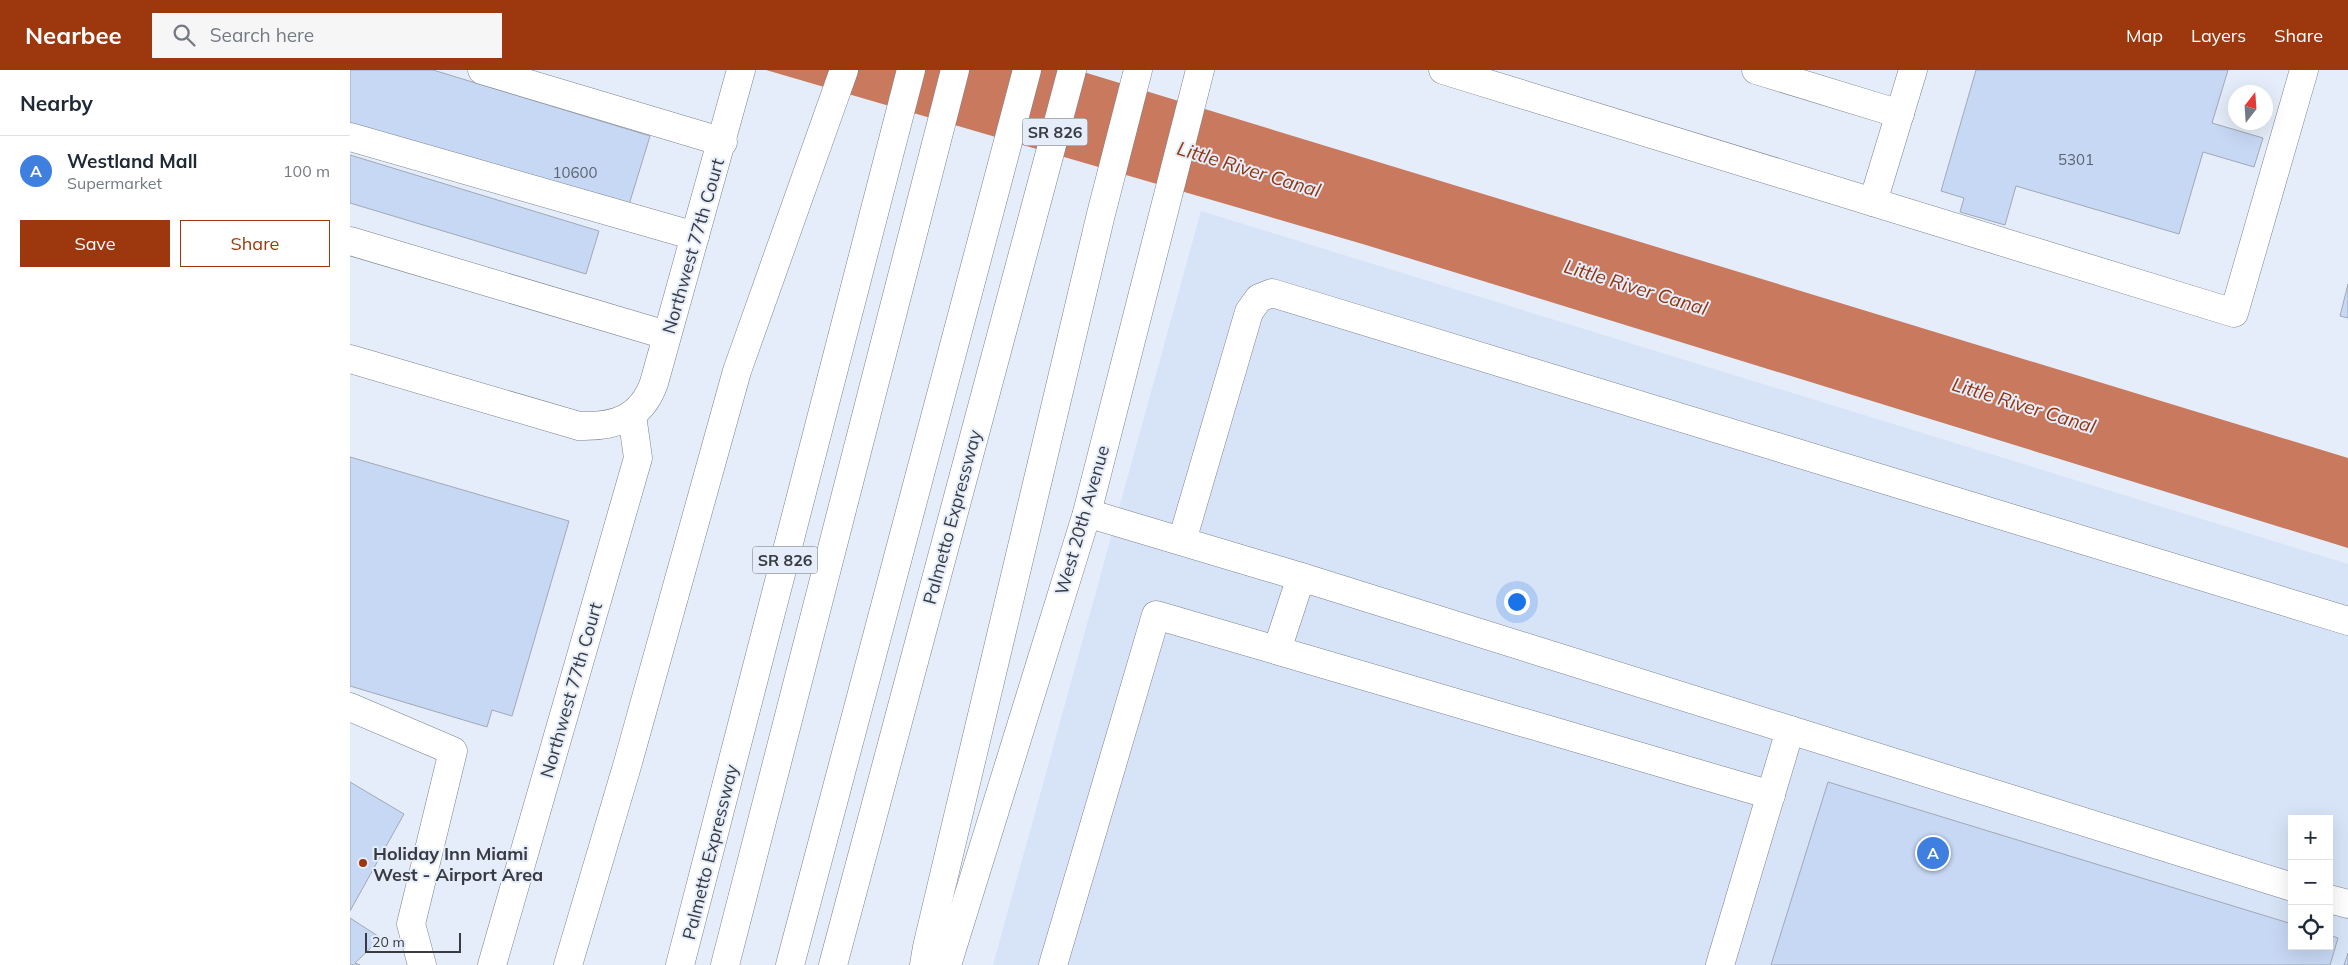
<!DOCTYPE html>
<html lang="en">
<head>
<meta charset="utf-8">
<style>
  body { margin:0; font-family:Mulish,sans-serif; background:#f6f6f7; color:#1f2937 }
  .controls { position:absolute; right:15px; bottom:15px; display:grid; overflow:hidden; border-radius:0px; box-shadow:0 5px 20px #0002 }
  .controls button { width:45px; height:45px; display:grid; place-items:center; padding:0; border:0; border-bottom:1px solid #e0e1e3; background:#fff; color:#1f2937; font:25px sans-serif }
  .compass { position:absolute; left:1878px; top:15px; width:45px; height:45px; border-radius:50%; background:#fff; box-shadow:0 5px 20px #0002; rotate:17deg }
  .scale { position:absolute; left:15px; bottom:12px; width:96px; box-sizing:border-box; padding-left:5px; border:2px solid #383b41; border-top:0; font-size:14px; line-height:18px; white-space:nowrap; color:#383b41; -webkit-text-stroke:4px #e5edfa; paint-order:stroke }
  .you { position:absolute; left:1166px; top:531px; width:18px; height:18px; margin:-12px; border:4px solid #fff; border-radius:50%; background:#1a73e8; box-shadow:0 0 0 8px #1a73e833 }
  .badge { display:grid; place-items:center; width:32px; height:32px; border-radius:50%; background:#9d370d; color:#fff; font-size:16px; font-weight:700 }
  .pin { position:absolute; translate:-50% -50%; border:2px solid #fff; box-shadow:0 1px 5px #0006 }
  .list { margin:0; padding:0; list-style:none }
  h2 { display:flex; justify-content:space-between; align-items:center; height:65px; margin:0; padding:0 20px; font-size:21px }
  h2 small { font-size:16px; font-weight:400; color:#747a83 }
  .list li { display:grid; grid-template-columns:32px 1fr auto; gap:15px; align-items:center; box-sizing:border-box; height:70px; padding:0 20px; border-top:1px solid #e0e1e3 }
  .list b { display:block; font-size:19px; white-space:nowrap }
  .list p { margin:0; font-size:16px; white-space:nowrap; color:#747a83 }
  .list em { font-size:16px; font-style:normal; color:#747a83 }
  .actions { display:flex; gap:10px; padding:15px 20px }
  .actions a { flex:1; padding:11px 0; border:1px solid #9d370d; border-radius:0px; text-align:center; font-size:18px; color:#9d370d }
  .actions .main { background:#9d370d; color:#fff }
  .icon { flex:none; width:28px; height:28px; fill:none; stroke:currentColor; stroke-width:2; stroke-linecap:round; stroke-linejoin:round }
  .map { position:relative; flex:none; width:1998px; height:895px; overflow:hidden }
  header { display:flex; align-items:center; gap:30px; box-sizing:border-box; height:70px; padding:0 25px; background:#9d370d; color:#fff }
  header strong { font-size:24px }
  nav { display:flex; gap:28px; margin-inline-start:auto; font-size:18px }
  .search { width:350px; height:45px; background:#f6f6f7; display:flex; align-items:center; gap:12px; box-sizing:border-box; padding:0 18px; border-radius:0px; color:#747a83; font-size:19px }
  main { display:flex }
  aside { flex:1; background:#fff }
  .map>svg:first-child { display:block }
</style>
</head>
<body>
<header>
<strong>Nearbee</strong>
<div class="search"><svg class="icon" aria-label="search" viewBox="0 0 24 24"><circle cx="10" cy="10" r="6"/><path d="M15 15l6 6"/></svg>Search here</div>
<nav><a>Map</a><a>Layers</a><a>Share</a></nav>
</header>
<main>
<aside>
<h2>Nearby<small></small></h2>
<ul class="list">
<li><span class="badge" style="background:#3f7fe0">A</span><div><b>Westland Mall</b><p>Supermarket</p></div><em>100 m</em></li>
</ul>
<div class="actions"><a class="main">Save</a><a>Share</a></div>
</aside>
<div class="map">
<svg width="1998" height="895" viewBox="0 0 1998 895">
  <rect width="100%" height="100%" fill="#e5edfa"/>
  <!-- built -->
  <path fill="#d7e3f7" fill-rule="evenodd" d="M851,141L1998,494V895H643ZM1942,749H1979V876H1942Z"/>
  <!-- water -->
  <polygon fill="#c9795d" points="416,0 727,0 1998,388 1998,478 1016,175"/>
  <!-- building -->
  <g fill="#c7d8f4" stroke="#a1a8b5">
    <polygon points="0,0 83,0 300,66 278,138 0,53"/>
    <polygon points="1626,0 1878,0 1862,53 1913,68 1904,97 1853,82 1829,164 1666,116 1655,155 1610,142 1614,128 1591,121"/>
    <polygon points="0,85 249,161 236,204 0,133"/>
    <polygon points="1998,214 1998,248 1990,246"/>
    <polygon points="0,387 219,451 162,646 142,640 137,657 0,616"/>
    <polygon points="0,712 54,744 0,841"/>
    <polygon points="1478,712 1942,854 1942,876 1979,876 1979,865 1988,868 1980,895 1421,895"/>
    <polygon points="0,848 31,868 5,893 10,895 0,895"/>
    <polygon points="1998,883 1998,895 1994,895"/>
  </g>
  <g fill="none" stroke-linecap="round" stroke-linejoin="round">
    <!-- minor casing -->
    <g stroke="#7b828f" stroke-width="29">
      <g id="minor">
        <polyline points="132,0 373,72"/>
        <polyline points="1093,0 1884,243 1954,0"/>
        <polyline points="1406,0 1550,44"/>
        <polyline points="0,67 345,166"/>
        <polyline points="1523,132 1563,0"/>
        <polyline points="0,171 316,265"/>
        <path d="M0,289L229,356C265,357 291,349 304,313L391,0"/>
        <polyline points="737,443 951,507 1942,817"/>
        <polyline points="832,471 899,242 909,228 922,223 1998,551"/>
        <polyline points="927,580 951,507"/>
        <polyline points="0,637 103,681 61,854 72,895"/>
        <polyline points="1979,829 1998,834"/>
        <polyline points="142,895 288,388 282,345"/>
        <polyline points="597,895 737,443 850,0"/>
        <polyline points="703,895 806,545 1421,725"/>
        <polyline points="1370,895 1440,660"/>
      </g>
    </g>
    <!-- highway casing -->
    <g stroke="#7b828f" stroke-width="29">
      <g id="highway">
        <polyline points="218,895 277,696 387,301 494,0"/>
        <polyline points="330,895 561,0"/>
        <polyline points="375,895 605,0"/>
        <polyline points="440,895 677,0"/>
        <polyline points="483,895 722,0"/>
        <polyline points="574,895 577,877 751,144 788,0"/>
      </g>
    </g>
    <!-- minor -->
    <use href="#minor" stroke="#fff" stroke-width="28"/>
    <!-- highway -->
    <use href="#highway" stroke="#fff" stroke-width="28"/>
  </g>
  <!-- markers -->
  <circle fill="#9d370d" stroke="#e5edfa" stroke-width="2" cx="13" cy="793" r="5"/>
  <g text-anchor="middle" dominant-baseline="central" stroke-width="4" stroke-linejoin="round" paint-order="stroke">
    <!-- number labels -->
    <g font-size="15" fill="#5c626e">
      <text x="1726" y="89">5301</text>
      <text x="225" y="102">10600</text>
    </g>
    <!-- shield labels -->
    <g fill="#e5edfa" stroke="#6c7078" stroke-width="1">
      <rect x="672.5" y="48.5" width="65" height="27" rx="4"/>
      <rect x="402.5" y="476.5" width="65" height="27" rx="4"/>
    </g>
    <g font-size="16" font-weight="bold" fill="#383b41">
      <text x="705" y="62">SR 826</text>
      <text x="435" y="490">SR 826</text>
    </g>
    <!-- street labels -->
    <g font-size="18" fill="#383b41" stroke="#e5edfa">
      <text transform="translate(343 176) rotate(-74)">Northwest 77th Court</text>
      <text transform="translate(602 447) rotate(-75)">Palmetto Expressway</text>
      <text transform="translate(732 450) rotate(-74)">West 20th Avenue</text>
      <text transform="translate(221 620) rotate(-74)">Northwest 77th Court</text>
      <text transform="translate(360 782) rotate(-76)">Palmetto Expressway</text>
    </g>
    <!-- poi labels -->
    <g font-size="18" font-weight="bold" fill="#383b41" stroke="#e5edfa" text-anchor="start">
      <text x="23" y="783">Holiday Inn Miami<tspan x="23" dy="21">West - Airport Area</tspan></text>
    </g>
    <!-- water labels -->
    <g font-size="19" font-style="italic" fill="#94330b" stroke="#e5edfa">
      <text transform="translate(899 99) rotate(17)">Little River Canal</text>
      <text transform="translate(1286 217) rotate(17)">Little River Canal</text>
      <text transform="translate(1674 335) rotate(17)">Little River Canal</text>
    </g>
  </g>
</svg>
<div class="controls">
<button>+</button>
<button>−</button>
<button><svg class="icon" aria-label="locate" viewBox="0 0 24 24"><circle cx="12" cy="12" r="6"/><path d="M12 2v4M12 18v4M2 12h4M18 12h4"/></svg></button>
</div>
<svg class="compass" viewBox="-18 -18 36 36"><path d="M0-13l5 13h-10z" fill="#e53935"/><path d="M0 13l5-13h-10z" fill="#747a83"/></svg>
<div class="scale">20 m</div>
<div class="you"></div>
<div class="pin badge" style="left:1583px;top:783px;background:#3f7fe0">A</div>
</div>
</main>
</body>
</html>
